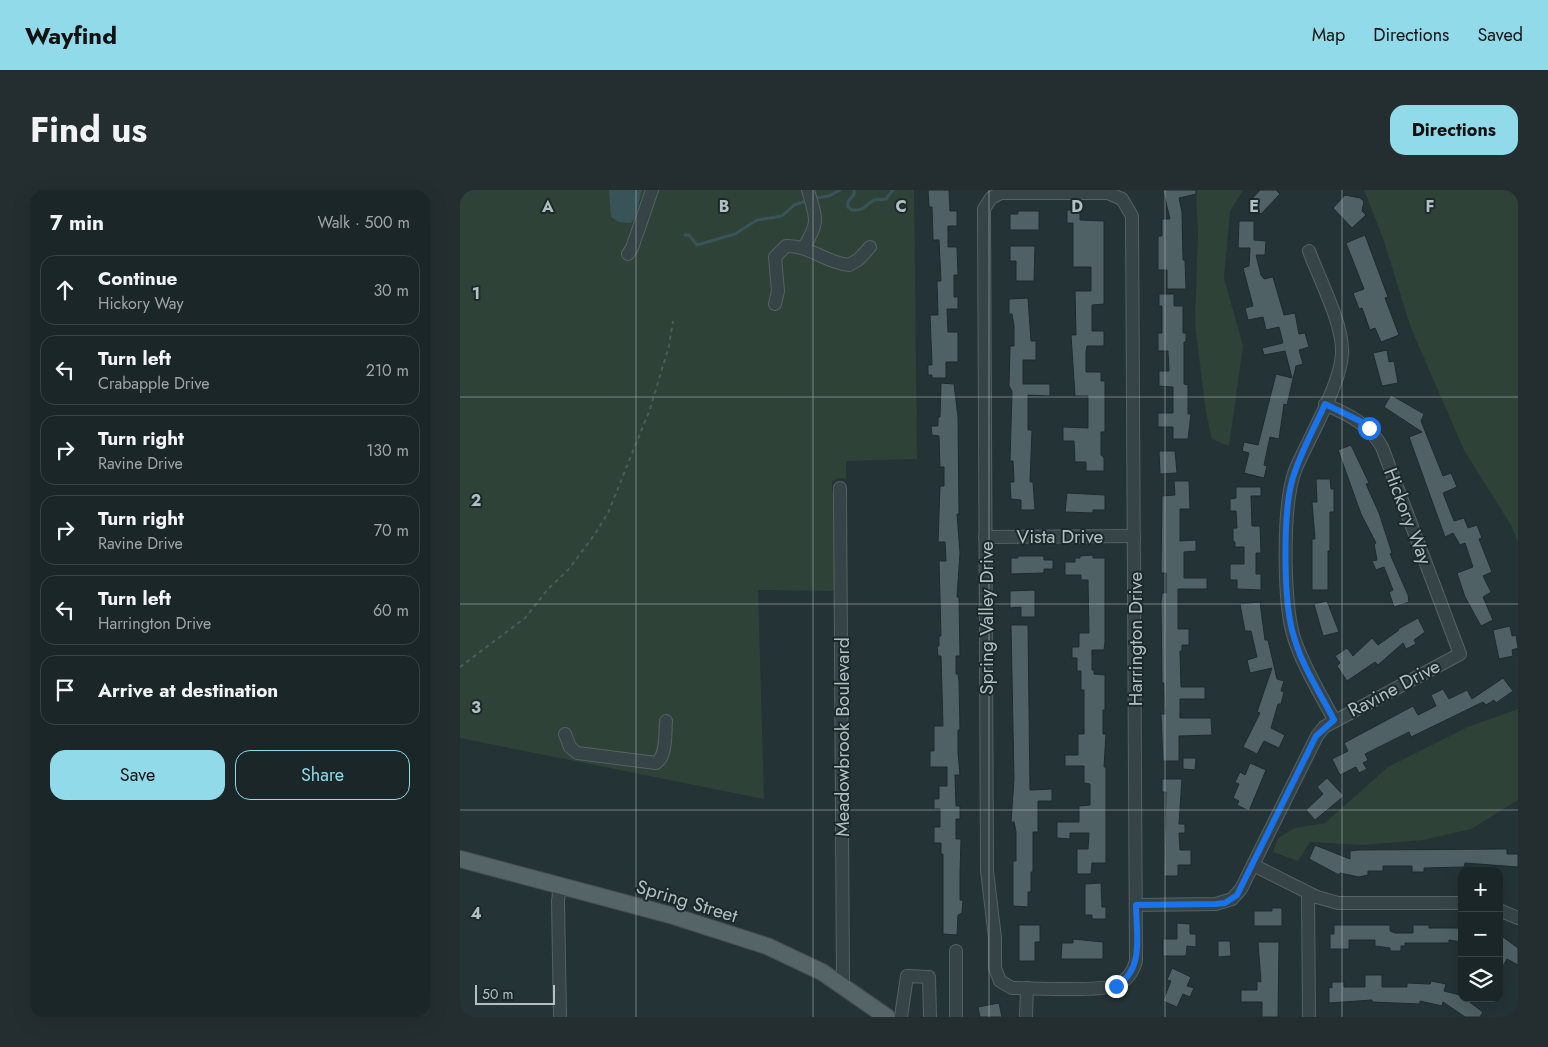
<!DOCTYPE html>
<html lang="en">
<head>
<meta charset="utf-8">
<style>
  body { margin:0; font-family:Jost,sans-serif; background:#242e30; color:#f1f3f6 }
  .controls { position:absolute; right:15px; bottom:15px; display:grid; overflow:hidden; border-radius:10px; box-shadow:0 5px 20px #0002 }
  .controls button { width:45px; height:45px; display:grid; place-items:center; padding:0; border:0; border-bottom:1px solid #394345; background:#1b2628; color:#f1f3f6; font:25px sans-serif }
  .scale { position:absolute; left:15px; bottom:12px; width:80px; box-sizing:border-box; padding-left:5px; border:2px solid #b2c0c3; border-top:0; font-size:14px; line-height:18px; white-space:nowrap; color:#b2c0c3; -webkit-text-stroke:4px #1c292b; paint-order:stroke }
  .stop { position:absolute; width:15px; height:15px; margin:-11px; border:4px solid #1a73e8; border-radius:50%; background:#fff }
  .stop.end { background:#1a73e8; border-color:#fff; box-shadow:0 1px 5px #0008 }
  .list { margin:0; padding:0; list-style:none }
  h2 { display:flex; justify-content:space-between; align-items:center; height:65px; margin:0; padding:0 20px; font-size:21px }
  h2 small { font-size:16px; font-weight:400; color:#a0a5a8 }
  .list li { display:grid; grid-template-columns:32px 1fr auto; gap:15px; align-items:center; box-sizing:border-box; height:70px; margin:0 10px 10px; padding:0 10px; border:1px solid #394345; border-radius:15px }
  .list b { display:block; font-size:19px; white-space:nowrap }
  .list p { margin:0; font-size:16px; white-space:nowrap; color:#a0a5a8 }
  .list em { font-size:16px; font-style:normal; color:#a0a5a8 }
  .actions { display:flex; gap:10px; padding:15px 20px }
  .actions a { flex:1; padding:11px 0; border:1px solid #90dae9; border-radius:15px; text-align:center; font-size:18px; color:#90dae9 }
  .actions .main { background:#90dae9; color:#111 }
  .icon { flex:none; width:28px; height:28px; fill:none; stroke:currentColor; stroke-width:2; stroke-linecap:round; stroke-linejoin:round }
  .map { position:relative; flex:none; width:1058px; height:827px; overflow:hidden; border-radius:15px }
  header { display:flex; align-items:center; gap:30px; box-sizing:border-box; height:70px; padding:0 25px; background:#90dae9; color:#111 }
  header strong { font-size:24px }
  nav { display:flex; gap:28px; margin-inline-start:auto; font-size:18px }
  .intro { display:flex; align-items:center; justify-content:space-between; box-sizing:border-box; height:120px; padding:0 30px }
  h1 { margin:0; font-size:35px }
  .button { padding:12px 22px; border-radius:15px; background:#90dae9; color:#111; font-size:18px; font-weight:700 }
  main { display:flex; gap:30px; padding:0 30px }
  aside { flex:1; background:#1b2628; border-radius:15px; box-shadow:0 5px 20px #0002 }
  .map>svg:first-child { display:block }
</style>
</head>
<body>
<header>
<strong>Wayfind</strong>
<nav><a>Map</a><a>Directions</a><a>Saved</a></nav>
</header>
<div class="intro"><h1>Find us</h1><a class="button">Directions</a></div>
<main>
<aside>
<h2>7 min<small>Walk · 500 m</small></h2>
<ul class="list">
<li><svg class="icon" aria-label="ahead" viewBox="0 0 24 24"><path d="M12 20V5M6 11l6-6 6 6"/></svg><div><b>Continue</b><p>Hickory Way</p></div><em>30 m</em></li>
<li><svg class="icon" aria-label="left" viewBox="0 0 24 24"><path d="M17 20v-9H6M10 6l-5 5 5 5"/></svg><div><b>Turn left</b><p>Crabapple Drive</p></div><em>210 m</em></li>
<li><svg class="icon" aria-label="right" viewBox="0 0 24 24"><path d="M7 20v-9h11M14 6l5 5-5 5"/></svg><div><b>Turn right</b><p>Ravine Drive</p></div><em>130 m</em></li>
<li><svg class="icon" aria-label="right" viewBox="0 0 24 24"><path d="M7 20v-9h11M14 6l5 5-5 5"/></svg><div><b>Turn right</b><p>Ravine Drive</p></div><em>70 m</em></li>
<li><svg class="icon" aria-label="left" viewBox="0 0 24 24"><path d="M17 20v-9H6M10 6l-5 5 5 5"/></svg><div><b>Turn left</b><p>Harrington Drive</p></div><em>60 m</em></li>
<li><svg class="icon" aria-label="arrive" viewBox="0 0 24 24"><path d="M6 21V4h12l-3 4 3 4H6"/></svg><div><b>Arrive at destination</b></div></li>
</ul>
<div class="actions"><a class="main">Save</a><a>Share</a></div>
</aside>
<div class="map">
<svg width="1058" height="827" viewBox="0 0 1058 827">
  <rect width="100%" height="100%" fill="#243336"/>
  <!-- green -->
  <g fill="#2f4238">
    <polygon points="0,0 454,0 457,269 386,271 386,289 379,288 372,291 372,301 376,313 377,401 298,400 304,609 0,548"/>
    <polygon points="736,0 783,0 770,21 764,88 783,156 769,256 752,249 746,222 735,134 738,43"/>
    <polygon points="904,0 1058,0 1058,353 1051,335 1004,260 951,138 923,48"/>
    <polygon points="1058,519 1058,610 1011,639 963,650 903,655 850,652 838,671 813,662 818,648 835,638 865,633 928,577 1008,537"/>
  </g>
  <!-- water -->
  <polygon fill="#385459" points="149,0 182,0 175,28 171,33 159,32 151,27"/>
  <g fill="none" stroke-linecap="round" stroke-linejoin="round">
    <!-- stream -->
    <g stroke="#385459" stroke-width="3">
      <path d="M394,0V4L388,12V17L392,20C407,20 403,16 414,10L426,9L433,0"/>
      <polyline points="355,8 369,6 380,0"/>
      <polyline points="225,45 229,45 237,55 275,44 297,30 322,26 334,15 349,10"/>
    </g>
  </g>
  <!-- building -->
  <g fill="#4f6164" stroke="#1e2b2d">
    <polygon points="468,0 489,0 490,21 497,21 497,36 488,36 488,57 497,57 498,85 494,85 494,107 498,107 498,119 487,119 488,142 498,142 498,172 486,172 486,188 472,188 472,185 468,185 468,175 472,175 470,125 478,125 477,91 481,91 479,50 473,50 472,17 469,17"/>
    <polygon points="703,0 736,0 736,4 719,8 722,22 723,70 725,70 726,99 707,99 707,80 698,80 698,46 702,46 702,29 710,29"/>
    <polygon points="800,0 816,0 820,4 801,24 789,12"/>
    <polygon points="885,5 900,8 904,11 902,21 906,25 892,38 873,18"/>
    <polygon points="607,20 620,20 620,30 644,31 644,114 632,115 632,141 644,141 644,156 627,156 626,162 626,182 641,182 641,191 645,191 645,242 641,242 641,265 644,268 644,281 626,281 626,272 615,272 614,251 603,251 603,237 628,238 628,206 615,206 611,145 616,145 615,101 631,101 631,77 613,77 613,33 607,33"/>
    <polygon points="558,21 579,21 579,40 550,40 550,24 558,24"/>
    <polygon points="779,31 794,31 794,50 806,51 805,65 796,65 801,85 804,89 813,87 824,125 835,123 839,144 845,143 849,157 839,160 843,174 836,176 827,215 824,214 819,249 810,247 804,275 807,276 804,288 784,283 789,263 782,261 784,252 798,255 816,184 832,188 825,161 804,165 802,158 823,153 819,137 806,140 803,127 788,130 785,118 793,116 783,78 789,76 790,58 778,58"/>
    <polygon points="905,45 928,107 925,108 939,145 921,152 915,138 910,140 902,118 899,119 893,103 904,99 886,53"/>
    <polygon points="550,56 575,56 574,91 556,91 556,71 550,71"/>
    <polygon points="699,104 714,104 714,116 723,116 723,143 726,143 726,152 724,152 724,194 728,195 728,224 731,224 728,249 713,249 713,237 698,237 698,223 713,223 713,197 699,196 699,181 709,181 708,161 698,161 698,143 702,143 702,116 699,116"/>
    <polygon points="568,108 571,151 576,151 576,170 563,170 563,194 590,194 590,206 568,205 568,240 572,240 570,292 573,292 575,320 561,320 561,310 551,309 550,292 554,292 553,271 550,271 552,201 549,196 550,156 554,156 554,136 552,124 549,124 549,109"/>
    <polygon points="927,160 929,172 934,171 938,193 922,196 913,163"/>
    <polygon points="481,193 494,194 498,227 499,324 497,324 500,363 497,407 499,407 500,466 496,466 496,484 498,484 499,491 500,540 498,540 498,562 500,585 495,585 496,616 500,616 500,629 496,629 496,649 501,649 500,684 500,710 503,710 502,723 498,725 497,745 483,744 483,664 481,664 481,653 474,653 474,637 480,637 480,619 474,619 474,609 479,609 479,596 487,596 487,577 470,577 470,561 474,561 474,536 483,536 481,466 478,466 477,456 479,456 479,446 481,446 479,371 486,371 485,352 478,352 480,296 484,296 484,277 480,277 479,246 472,245 471,236 478,236 478,227 480,227"/>
    <polygon points="931,205 964,224 961,231 983,286 991,283 997,297 983,303 994,331 1004,328 1008,338 1017,335 1022,348 1019,349 1032,382 1023,386 1031,402 1023,407 1033,430 1021,436 1005,407 997,383 1013,377 1005,353 1000,355 993,343 985,347 949,247 962,242 924,217"/>
    <polygon points="891,255 909,293 906,294 919,323 932,363 930,364 948,405 949,412 934,417 929,402 933,400 924,377 916,380 912,371 917,370 914,354 916,353 901,324 878,260"/>
    <polygon points="699,261 715,261 717,283 700,284"/>
    <polygon points="856,289 870,289 871,299 874,299 874,322 870,322 870,361 868,361 868,400 852,400 852,349 855,349 852,312 857,312"/>
    <polygon points="714,291 729,291 730,319 720,319 720,351 736,350 736,361 724,362 724,388 747,388 747,399 718,399 718,439 729,439 729,455 722,455 722,461 720,461 721,497 745,497 745,509 720,509 720,528 751,528 752,545 719,546 719,571 703,571 701,524 705,524 704,493 702,493 701,413 702,403 706,403 706,383 701,383 702,306 715,305"/>
    <polygon points="776,297 801,297 801,306 791,306 792,336 800,336 801,363 796,363 796,384 801,384 801,400 777,399 777,390 770,390 770,374 784,374 784,357 775,357 775,352 773,351 773,338 777,338 776,321 770,321 770,309 776,308"/>
    <polygon points="607,303 645,305 645,320 633,320 633,323 605,322"/>
    <polygon points="633,365 633,368 645,368 645,452 644,460 632,460 632,480 634,480 634,484 645,485 645,520 643,520 643,544 646,544 644,577 646,577 646,673 632,673 631,684 617,684 617,659 628,659 629,643 610,643 610,649 597,648 597,632 619,632 619,616 630,615 630,594 624,593 624,576 605,576 605,565 618,565 618,544 624,544 624,500 621,500 621,481 617,481 617,468 612,468 612,457 619,457 619,443 629,443 628,390 621,390 621,385 605,385 605,372 615,372 615,368 620,368 620,366"/>
    <polygon points="558,366 584,366 584,370 593,370 593,379 584,379 584,383 551,384 551,368 558,368"/>
    <polygon points="575,400 575,427 561,427 561,417 550,418 550,401"/>
    <polygon points="867,411 879,442 863,446 854,414"/>
    <polygon points="800,412 805,450 808,450 817,489 824,491 821,501 824,502 821,514 818,514 811,538 825,545 819,558 804,551 797,564 783,557 800,523 797,522 812,478 790,483 787,470 797,467 791,441 785,441 780,414"/>
    <polygon points="958,428 965,442 954,450 956,454 946,459 943,453 918,475 915,472 887,491 877,476 880,473 875,466 887,458 893,466 912,448 918,455 939,440 938,439"/>
    <polygon points="551,435 568,435 570,600 592,599 592,611 578,611 578,642 573,642 573,682 571,682 571,702 568,702 568,717 553,716 553,671 556,671 556,642 554,632 551,632 554,589"/>
    <polygon points="1050,436 1052,446 1056,445 1058,458 1052,460 1053,466 1039,469 1033,440"/>
    <polygon points="1043,488 1053,501 1036,513 1034,510 1026,515 1023,512 951,547 949,542 905,564 908,570 903,573 907,579 899,583 896,577 880,585 872,569 888,561 884,553 953,516 958,525 976,516 971,505 983,499 989,509 1007,500 1012,509"/>
    <polygon points="723,568 736,568 735,580 723,579"/>
    <polygon points="790,573 806,580 789,621 777,615 779,611 773,608 779,594 775,592 780,582 785,585"/>
    <polygon points="867,588 884,606 855,630 846,620 863,604 857,597"/>
    <polygon points="702,589 722,589 719,634 725,634 725,643 719,643 720,660 731,660 731,675 718,675 718,686 704,686 706,602 702,602"/>
    <polygon points="855,655 890,669 890,661 899,660 1047,659 1047,664 1058,664 1058,677 1005,673 1004,677 964,678 964,682 952,682 952,676 923,676 923,681 908,681 908,685 899,687 880,683 879,685 849,669"/>
    <polygon points="641,693 642,717 646,717 646,729 632,729 632,725 625,725 625,694"/>
    <polygon points="812,718 822,718 822,736 794,736 794,721 812,721"/>
    <polygon points="717,733 730,734 730,744 736,744 736,757 727,756 726,766 703,766 703,749 717,749"/>
    <polygon points="559,735 580,735 580,752 575,752 575,771 559,771"/>
    <polygon points="874,735 930,735 930,741 935,743 953,743 953,735 969,735 969,738 1002,738 1002,752 989,750 989,753 945,753 945,756 941,756 941,761 930,761 930,758 915,756 915,750 889,750 889,759 870,759 870,744 874,744"/>
    <polygon points="1039,744 1058,758 1058,775 1047,769 1039,783"/>
    <polygon points="613,749 643,752 643,769 601,769 602,753 613,753"/>
    <polygon points="758,751 770,751 771,766 758,767"/>
    <polygon points="798,752 819,752 818,827 802,827 802,812 781,812 781,800 797,800 797,791 801,792"/>
    <polygon points="712,778 731,787 727,796 734,798 730,807 723,804 717,817 703,811 711,791 707,790"/>
    <polygon points="905,785 922,785 922,797 947,797 947,793 970,794 971,791 986,794 984,801 1000,805 1023,822 1020,827 1005,827 983,812 982,816 960,811 960,814 912,812 912,810 869,813 869,797 872,798 872,792 884,792 884,797 905,797"/>
    <polygon points="539,813 542,827 520,827 518,817"/>
  </g>
  <g fill="none" stroke-linecap="round" stroke-linejoin="round">
    <!-- minor casing -->
    <g stroke="#556264" stroke-width="14">
      <g id="minor">
        <path d="M541,3H648L662,9L672,26L676,771C673,782 668,790 657,795C641,802 573,798 552,798L540,791L535,778V748L527,681L524,19L531,8Z"/>
        <path d="M344,57C360,31 356,29 348,0"/>
        <path d="M849,61C859,88 883,134 882,162C882,192 849,248 836,278C822,311 823,413 834,448C843,476 860,503 874,530"/>
        <polyline points="168,64 172,58 192,0"/>
        <path d="M315,114L318,101L315,67L326,56C349,55 366,73 389,75L399,69L410,57"/>
        <polyline points="380,298 383,796"/>
        <polyline points="525,347 674,346"/>
        <path d="M105,544L110,557L117,563L196,573C207,566 205,543 206,531"/>
        <polyline points="793,675 857,707 878,713 1002,713"/>
        <polyline points="100,695 98,711 100,827"/>
        <polyline points="848,703 849,827"/>
        <path d="M676,715L756,714L772,709L781,699L857,546L864,537L1000,464L922,257C909,234 889,225 865,214"/>
        <polyline points="1039,720 1058,728"/>
        <polyline points="496,761 496,827"/>
        <polyline points="441,827 447,786 469,787 470,827"/>
        <polyline points="566,827 567,798"/>
      </g>
    </g>
    <!-- major casing -->
    <g stroke="#435053" stroke-width="18">
      <polyline id="major" points="0,669 210,725 307,756 362,782 427,827"/>
    </g>
    <!-- path -->
    <polyline stroke="#4c5d58" stroke-width="2" stroke-dasharray="4 4" stroke-linecap="butt" points="0,477 65,428 88,399 108,380 135,344 148,323 190,219 209,156 213,131"/>
    <!-- minor -->
    <use href="#minor" stroke="#374447" stroke-width="12"/>
    <!-- major -->
    <use href="#major" stroke="#556467" stroke-width="16"/>
  </g>
  <g fill="none" stroke-linecap="round" stroke-linejoin="round">
    <!-- route -->
    <path stroke="#1a73e8" stroke-width="6" d="M656,796C685,780 676,743 676,715L756,714L765,713L777,705L856,546L874,530C860,503 842,476 834,447C823,414 823,324 832,291C839,265 854,239 865,214L900,231L909,238"/>
  </g>
  <!-- grid -->
  <path fill="none" stroke="#b2c0c3" stroke-width="1" stroke-opacity="0.55" d="M176,0V827M353,0V827M529,0V827M705,0V827M882,0V827M0,207H1058M0,414H1058M0,620H1058"/>
  <g text-anchor="middle" dominant-baseline="central" stroke-width="4" stroke-linejoin="round" paint-order="stroke">
    <!-- street labels -->
    <g font-size="19" fill="#b2c0c3" stroke="#1c292b">
      <text transform="translate(948 326) rotate(69)">Hickory Way</text>
      <text x="600" y="346">Vista Drive</text>
      <text transform="translate(526 428) rotate(-90)">Spring Valley Drive</text>
      <text transform="translate(675 449) rotate(-90)">Harrington Drive</text>
      <text transform="translate(934 498) rotate(-28)">Ravine Drive</text>
      <text transform="translate(382 547) rotate(-90)">Meadowbrook Boulevard</text>
      <text transform="translate(227 711) rotate(17)">Spring Street</text>
    </g>
  </g>
  <g font-size="16" text-anchor="middle" font-weight="bold" fill="#b2c0c3" stroke="#1c292b" stroke-width="4" stroke-linejoin="round" paint-order="stroke">
    <text x="88" y="22">A</text>
    <text x="264" y="22">B</text>
    <text x="441" y="22">C</text>
    <text x="617" y="22">D</text>
    <text x="794" y="22">E</text>
    <text x="970" y="22">F</text>
    <text x="16" y="109">1</text>
    <text x="16" y="316">2</text>
    <text x="16" y="523">3</text>
    <text x="16" y="729">4</text>
  </g>
</svg>
<div class="controls">
<button>+</button>
<button>−</button>
<button><svg class="icon" aria-label="layers" viewBox="0 0 24 24"><path d="M12 4l9 5-9 5-9-5zM3 14l9 5 9-5"/></svg></button>
</div>
<div class="scale">50 m</div>
<div class="stop" style="left:909px;top:238px"></div>
<div class="stop end" style="left:656px;top:796px"></div>
</div>
</main>
</body>
</html>
